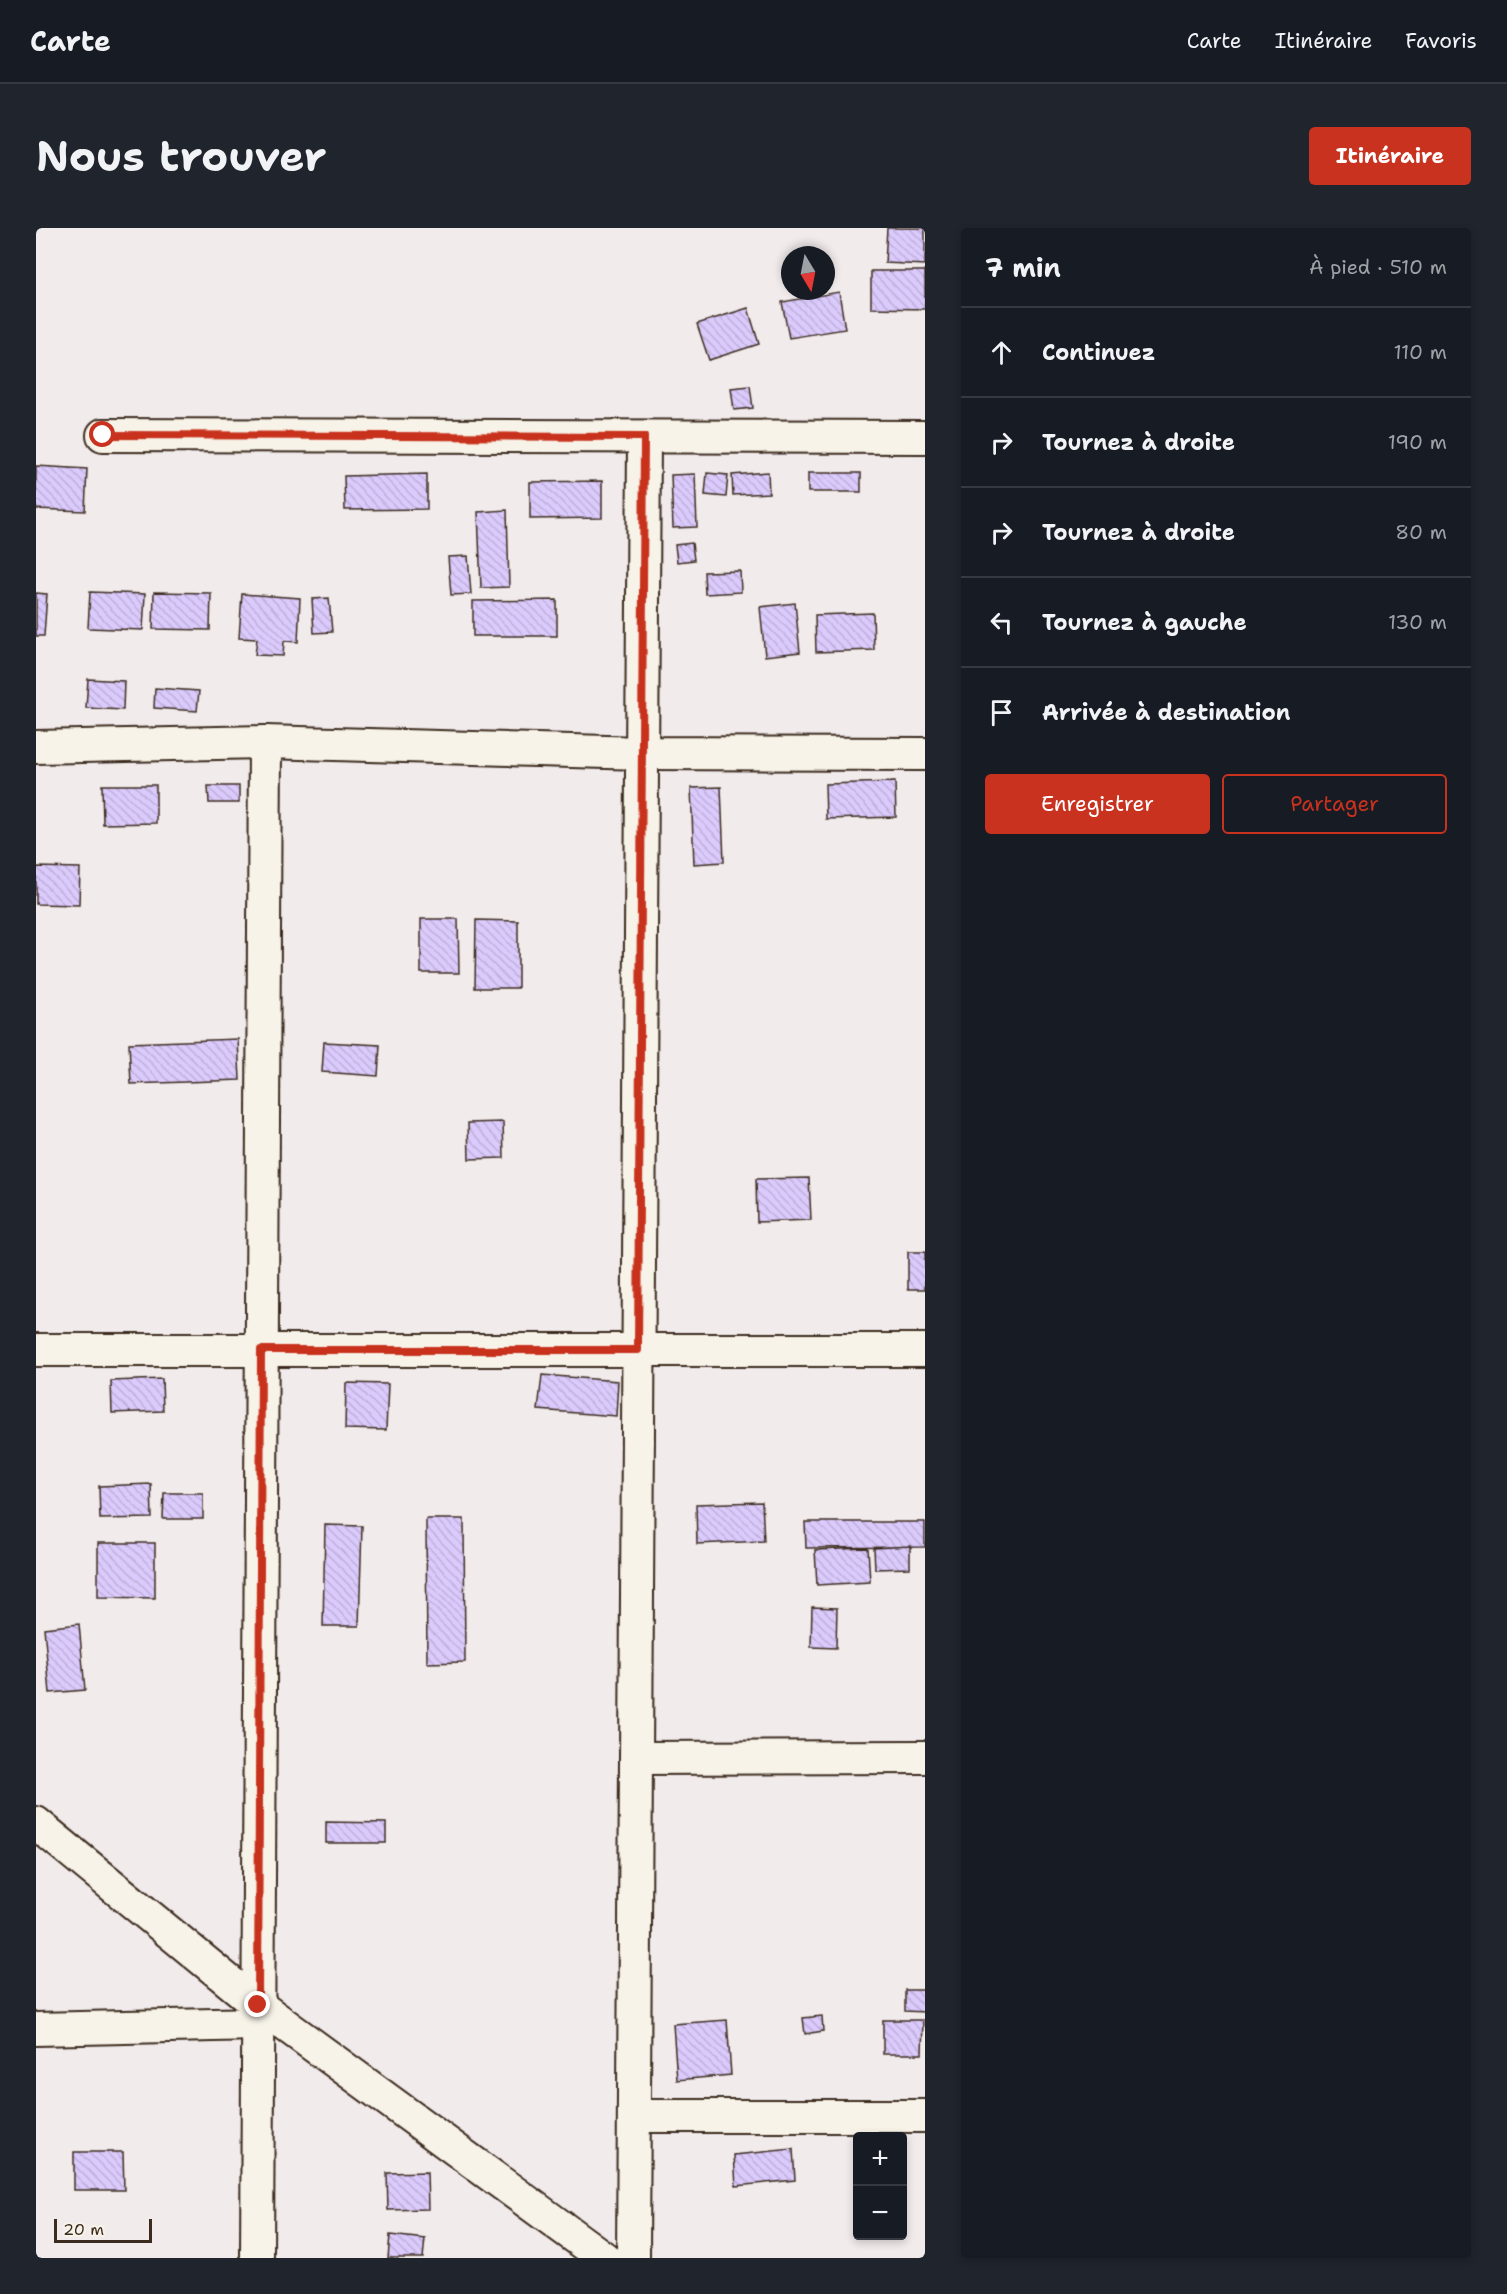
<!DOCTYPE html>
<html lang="fr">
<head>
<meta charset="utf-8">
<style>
  body { margin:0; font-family:"Shantell Sans",sans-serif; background:#20242c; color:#f1f3f6 }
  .controls { position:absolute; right:18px; bottom:18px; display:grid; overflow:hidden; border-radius:6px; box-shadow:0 3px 9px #0003 }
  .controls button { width:54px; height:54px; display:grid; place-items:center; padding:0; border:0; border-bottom:2px solid #363941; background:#171b24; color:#f1f3f6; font:30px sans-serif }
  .compass { position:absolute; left:745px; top:18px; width:54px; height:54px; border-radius:50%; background:#171b24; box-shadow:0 3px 9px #0003; rotate:170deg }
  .scale { position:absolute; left:18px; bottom:15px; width:98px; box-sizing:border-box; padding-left:6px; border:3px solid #3b2a1e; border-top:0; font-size:16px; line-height:21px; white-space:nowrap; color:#3b2a1e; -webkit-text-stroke:4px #f7f3e8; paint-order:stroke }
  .stop { position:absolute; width:18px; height:18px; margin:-14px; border:4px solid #c8321e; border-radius:50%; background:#fff }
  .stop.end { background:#c8321e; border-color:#fff; box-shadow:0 2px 6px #0008 }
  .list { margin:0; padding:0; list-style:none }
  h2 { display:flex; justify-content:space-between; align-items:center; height:78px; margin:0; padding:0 24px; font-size:26px }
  h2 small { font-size:20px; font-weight:400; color:#9ea1a6 }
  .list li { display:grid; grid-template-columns:39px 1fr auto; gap:18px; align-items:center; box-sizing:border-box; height:90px; padding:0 24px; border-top:2px solid #363941 }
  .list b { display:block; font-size:22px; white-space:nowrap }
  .list em { font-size:20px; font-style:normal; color:#9ea1a6 }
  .actions { display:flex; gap:12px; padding:18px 24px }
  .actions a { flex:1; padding:14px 0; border:2px solid #c8321e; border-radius:6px; text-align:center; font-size:21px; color:#c8321e }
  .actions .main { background:#c8321e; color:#fff }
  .icon { flex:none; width:33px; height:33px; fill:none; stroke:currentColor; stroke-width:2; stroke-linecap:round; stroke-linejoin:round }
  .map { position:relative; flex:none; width:889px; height:2030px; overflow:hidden; border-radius:6px }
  header { display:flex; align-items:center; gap:36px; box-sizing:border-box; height:84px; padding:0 30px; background:#171b24; border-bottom:2px solid #363941 }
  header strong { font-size:28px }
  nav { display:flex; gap:33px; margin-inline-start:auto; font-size:21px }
  .intro { display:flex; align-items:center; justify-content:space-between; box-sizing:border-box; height:144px; padding:0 36px }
  h1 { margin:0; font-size:42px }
  .button { padding:15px 27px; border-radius:6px; background:#c8321e; color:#fff; font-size:21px; font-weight:700 }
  main { display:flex; gap:36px; padding:0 36px }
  aside { flex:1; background:#171b24; border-radius:6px; box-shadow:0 3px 9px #0003 }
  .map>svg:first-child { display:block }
</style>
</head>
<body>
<header>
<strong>Carte</strong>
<nav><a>Carte</a><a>Itinéraire</a><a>Favoris</a></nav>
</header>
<div class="intro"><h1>Nous trouver</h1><a class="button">Itinéraire</a></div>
<main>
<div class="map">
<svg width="889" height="2030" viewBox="0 0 889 2030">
  <defs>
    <pattern id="building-back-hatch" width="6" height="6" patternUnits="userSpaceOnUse" patternTransform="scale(1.5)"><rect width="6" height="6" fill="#dbcbfd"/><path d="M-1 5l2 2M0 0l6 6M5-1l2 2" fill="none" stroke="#bdaed8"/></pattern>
  </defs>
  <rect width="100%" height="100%" fill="#f1ebec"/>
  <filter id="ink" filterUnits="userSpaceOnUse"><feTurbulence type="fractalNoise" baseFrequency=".0167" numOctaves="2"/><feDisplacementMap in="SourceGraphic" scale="12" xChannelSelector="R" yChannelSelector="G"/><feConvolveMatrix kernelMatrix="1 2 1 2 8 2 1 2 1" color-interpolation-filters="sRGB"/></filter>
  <g filter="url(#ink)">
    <!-- building -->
    <g fill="url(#building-back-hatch)" stroke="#3b2a1e" stroke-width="1.5">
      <polygon points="851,0 889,0 889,37 849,35"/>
      <polygon points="835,43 889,43 889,81 835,80"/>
      <polygon points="803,64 809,101 753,110 746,74"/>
      <polygon points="712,80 723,116 673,132 661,96"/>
      <polygon points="714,158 717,180 698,182 695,160"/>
      <polygon points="0,238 51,241 49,283 0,281"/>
      <polygon points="732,244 733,265 697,267 696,247"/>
      <polygon points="671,245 692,247 690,269 669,267"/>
      <rect x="772" y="245" width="53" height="19"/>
      <polygon points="391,246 391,281 309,282 308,248"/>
      <polygon points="659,246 661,299 637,300 635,247"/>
      <polygon points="566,253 566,290 494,291 494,254"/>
      <polygon points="471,282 473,359 445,360 442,284"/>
      <polygon points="656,315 658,332 641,334 639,317"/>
      <polygon points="432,328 435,366 415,367 412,329"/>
      <polygon points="704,343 705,364 669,366 668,344"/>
      <polygon points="54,364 109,366 107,402 52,400"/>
      <polygon points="118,364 175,365 174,402 117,401"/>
      <polygon points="0,365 11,366 8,408 0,408"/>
      <polygon points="206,366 264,370 262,414 248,413 247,428 219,427 221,411 203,410"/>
      <polygon points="293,370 296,404 278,405 276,371"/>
      <polygon points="521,372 521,408 437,408 437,373"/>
      <polygon points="759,375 764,424 729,428 724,379"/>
      <polygon points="837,385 838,422 780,424 779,387"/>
      <polygon points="52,451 88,453 87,482 50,480"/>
      <polygon points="119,460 163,463 161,483 118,480"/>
      <polygon points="859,554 860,589 790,591 789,556"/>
      <polygon points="66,557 120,557 120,595 67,596"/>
      <polygon points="172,558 203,558 203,575 173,575"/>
      <polygon points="685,559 688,634 658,636 655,560"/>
      <polygon points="0,639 44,640 43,677 0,676"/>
      <polygon points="385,691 422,691 423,745 385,745"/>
      <polygon points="440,692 482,693 482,760 439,760"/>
      <polygon points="202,811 204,852 95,856 93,815"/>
      <polygon points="288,814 344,817 342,848 286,844"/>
      <polygon points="467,894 468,930 433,931 432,895"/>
      <polygon points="773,950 775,992 721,994 720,951"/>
      <rect x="872" y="1024" width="17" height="37"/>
      <polygon points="506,1147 582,1153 580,1188 502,1182"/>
      <polygon points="126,1151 127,1183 76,1185 75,1153"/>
      <polygon points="310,1155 352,1156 350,1202 309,1201"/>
      <polygon points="115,1256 116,1290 64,1291 63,1258"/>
      <polygon points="128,1265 167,1265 167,1291 127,1291"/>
      <polygon points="726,1274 728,1313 661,1316 660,1276"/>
      <polygon points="390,1291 428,1291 429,1434 391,1435"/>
      <polygon points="769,1294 889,1294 889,1319 770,1320"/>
      <polygon points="289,1297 326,1298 323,1398 287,1398"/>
      <polygon points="62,1315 119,1315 119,1370 62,1369"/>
      <polygon points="874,1318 874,1340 839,1341 838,1320"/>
      <polygon points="832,1320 834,1354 781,1357 779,1322"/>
      <polygon points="776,1379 801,1380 800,1420 775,1419"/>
      <polygon points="43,1396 49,1462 14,1465 8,1400"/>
      <polygon points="290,1594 350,1595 350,1615 290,1615"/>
      <polygon points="869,1762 889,1762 889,1784 869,1783"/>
      <polygon points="786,1788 787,1803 769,1806 767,1790"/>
      <polygon points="691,1792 695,1847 641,1852 637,1796"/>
      <polygon points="847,1792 887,1792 886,1826 847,1826"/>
      <polygon points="757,1921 759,1952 700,1958 698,1927"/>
      <polygon points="38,1924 87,1924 88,1962 38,1962"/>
      <polygon points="391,1944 392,1981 352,1982 351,1945"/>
      <polygon points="354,2007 389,2011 387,2030 352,2030"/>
    </g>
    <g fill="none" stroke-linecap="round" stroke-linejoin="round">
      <!-- minor casing -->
      <g stroke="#3b2a1e" stroke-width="36">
        <g id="minor">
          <polyline points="67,207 889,209"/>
          <polyline points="0,519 229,514 606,525 889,526"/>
          <polyline points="0,1122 889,1122"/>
          <polyline points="600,1530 889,1529"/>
          <polyline points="0,1595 222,1777 568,2030"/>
          <polyline points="0,1801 222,1796"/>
          <polyline points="598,1888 889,1888"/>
          <polyline points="221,2030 229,514"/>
          <polyline points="597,2030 608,209"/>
        </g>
      </g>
      <!-- minor -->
      <use href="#minor" stroke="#f7f3e8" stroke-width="32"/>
    </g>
  </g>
  <g fill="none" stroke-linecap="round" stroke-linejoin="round" filter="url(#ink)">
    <!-- route -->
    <polyline stroke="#c8321e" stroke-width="8" points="67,207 608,209 602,1122 225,1122 222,1777"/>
  </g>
</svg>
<div class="controls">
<button>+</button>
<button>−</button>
</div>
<svg class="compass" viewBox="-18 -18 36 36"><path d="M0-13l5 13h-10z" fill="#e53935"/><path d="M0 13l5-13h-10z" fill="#9ea1a6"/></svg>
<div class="scale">20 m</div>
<div class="stop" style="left:67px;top:207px"></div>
<div class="stop end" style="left:222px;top:1777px"></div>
</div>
<aside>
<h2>7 min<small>À pied · 510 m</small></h2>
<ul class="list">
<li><svg class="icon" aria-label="ahead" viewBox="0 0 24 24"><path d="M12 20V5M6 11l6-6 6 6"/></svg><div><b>Continuez</b></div><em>110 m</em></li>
<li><svg class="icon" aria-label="right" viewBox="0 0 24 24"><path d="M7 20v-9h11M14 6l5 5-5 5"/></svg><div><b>Tournez à droite</b></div><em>190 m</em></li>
<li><svg class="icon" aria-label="right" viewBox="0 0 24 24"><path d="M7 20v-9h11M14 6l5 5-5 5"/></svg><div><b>Tournez à droite</b></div><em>80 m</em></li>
<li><svg class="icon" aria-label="left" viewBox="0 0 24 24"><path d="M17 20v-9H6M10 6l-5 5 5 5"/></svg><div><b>Tournez à gauche</b></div><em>130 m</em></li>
<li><svg class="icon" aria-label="arrive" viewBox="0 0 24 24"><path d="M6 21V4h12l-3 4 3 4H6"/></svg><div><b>Arrivée à destination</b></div></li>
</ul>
<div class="actions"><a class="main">Enregistrer</a><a>Partager</a></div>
</aside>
</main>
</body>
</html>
